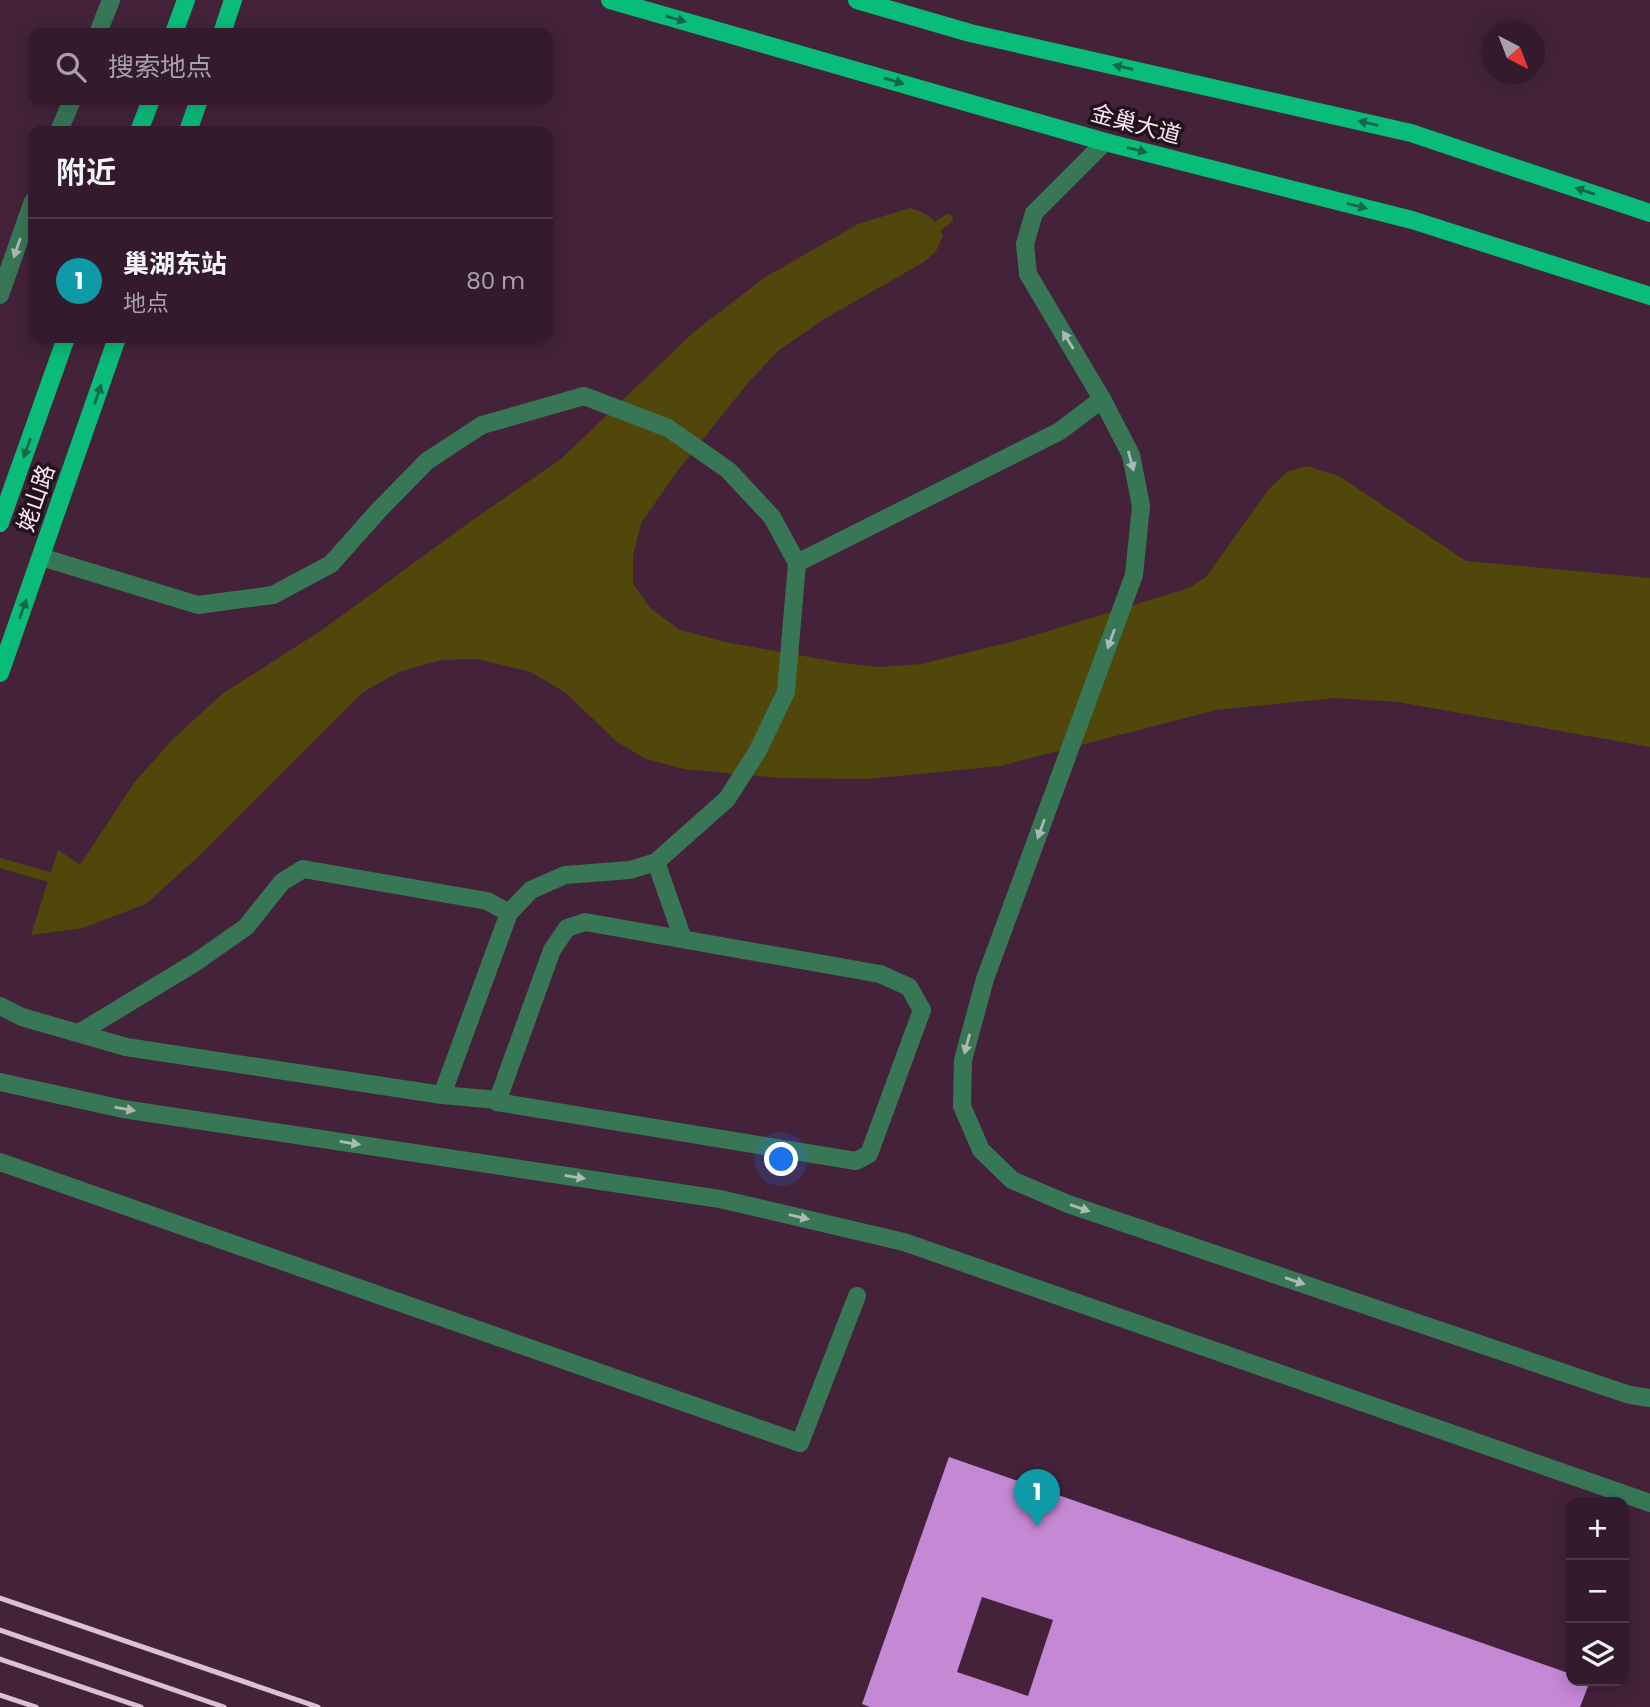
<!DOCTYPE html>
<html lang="zh">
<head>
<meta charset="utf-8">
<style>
  body { margin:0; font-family:Poppins,"Noto Sans SC",sans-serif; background:#3e2738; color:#f1f3f6 }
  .controls { position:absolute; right:21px; bottom:21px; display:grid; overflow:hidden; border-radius:14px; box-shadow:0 4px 18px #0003 }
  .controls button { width:63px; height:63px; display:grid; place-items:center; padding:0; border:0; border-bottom:2px solid #4e3848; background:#331a2c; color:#f1f3f6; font:35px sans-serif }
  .compass { position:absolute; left:1482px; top:21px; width:63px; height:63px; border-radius:50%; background:#331a2c; box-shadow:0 4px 18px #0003; rotate:138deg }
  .you { position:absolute; left:782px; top:1160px; width:24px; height:24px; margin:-18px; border:5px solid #fff; border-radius:50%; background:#1a73e8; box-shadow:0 0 0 10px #1a73e833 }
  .badge { display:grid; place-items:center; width:46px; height:46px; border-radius:50%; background:#db2777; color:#fff; font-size:23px; font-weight:700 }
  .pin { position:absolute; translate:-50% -58px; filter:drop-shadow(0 2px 4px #0008) }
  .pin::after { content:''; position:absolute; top:37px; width:24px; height:21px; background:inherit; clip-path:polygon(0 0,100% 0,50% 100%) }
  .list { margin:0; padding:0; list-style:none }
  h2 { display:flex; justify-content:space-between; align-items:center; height:91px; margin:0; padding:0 28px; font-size:30px }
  h2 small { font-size:23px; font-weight:400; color:#a9a1a9 }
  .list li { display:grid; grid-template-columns:46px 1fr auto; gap:21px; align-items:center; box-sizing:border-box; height:126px; padding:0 28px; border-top:2px solid #4e3848 }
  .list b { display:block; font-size:26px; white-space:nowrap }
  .list p { margin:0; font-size:23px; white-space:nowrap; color:#a9a1a9 }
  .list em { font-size:23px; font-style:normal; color:#a9a1a9 }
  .icon { flex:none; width:38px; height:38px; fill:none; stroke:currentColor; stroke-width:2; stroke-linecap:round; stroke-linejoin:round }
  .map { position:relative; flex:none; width:1650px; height:1707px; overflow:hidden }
  .search { position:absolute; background:#331a2c; box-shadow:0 4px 18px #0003; left:28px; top:28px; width:525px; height:77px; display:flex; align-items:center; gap:18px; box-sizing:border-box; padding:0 24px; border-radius:14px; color:#a9a1a9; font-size:26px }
  .panel { position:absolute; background:#331a2c; box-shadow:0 4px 18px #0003; left:28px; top:126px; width:525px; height:217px; border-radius:14px }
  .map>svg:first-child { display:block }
</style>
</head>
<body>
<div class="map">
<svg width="1650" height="1707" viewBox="0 0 1650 1707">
  <rect width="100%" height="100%" fill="#44233a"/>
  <!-- water -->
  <path fill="#51470b" d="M910,208C927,213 936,219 943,236L936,251L924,262L824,319L778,351L747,384L679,469L641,523L633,556V584L650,608L680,630L730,643L843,663L879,667L921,664L1019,640L1189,588L1206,577L1268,490L1287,472L1307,466L1339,476L1466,561L1650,578V747L1398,702L1334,698L1216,710L1000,766L868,779L780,778L684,769L646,759L617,742L566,693L531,672L477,659L441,660L399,672L363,692L201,854L146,904L83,928L31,935L58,850L80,865L134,783L172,740L222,694L322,630L474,519L561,459L695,331L767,276L858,224Z"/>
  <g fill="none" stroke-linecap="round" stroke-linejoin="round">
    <!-- stream -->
    <g stroke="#51470b" stroke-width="10">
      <polyline points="928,233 948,219"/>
      <polyline points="0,863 63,881"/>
    </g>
  </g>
  <!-- building -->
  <path fill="#c588d5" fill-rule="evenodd" d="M949,1457L1571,1674V1681H1590L1580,1707H870L862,1704ZM982,1597L1053,1620L1028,1696L957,1672Z"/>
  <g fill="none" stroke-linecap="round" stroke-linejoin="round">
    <!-- minor -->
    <g stroke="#377756" stroke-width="18">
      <polyline points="98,33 111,0"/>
      <polyline points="59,131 72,100"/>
      <polyline points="1105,142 1034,213 1025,244 1028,274 1102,399 1131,455 1141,506 1134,575 985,979 963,1060 962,1106 981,1150 1012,1180 1068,1204 1597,1384 1630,1395 1650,1398"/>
      <polyline points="0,295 33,201"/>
      <polyline points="797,563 1060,431 1102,399"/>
      <polyline points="656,862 683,939"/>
      <polygon points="585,922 880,974 909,987 922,1010 869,1154 856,1161 497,1102 552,950 567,928"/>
      <polyline points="0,1006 22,1017 126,1047 442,1095 509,913 531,890 565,875 630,870 656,862 727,799 757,752 786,692 797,563 772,517 728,470 668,428 584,396 482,425 427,461 379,510 331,564 273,595 198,605 41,557"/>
      <polyline points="79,1033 196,962 246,927 282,882 303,869 487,901 509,913"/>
      <polyline points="0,1082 123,1109 720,1199 904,1242 1650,1503"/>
      <polyline points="442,1095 498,1100"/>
      <polyline points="0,1162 800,1443 857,1296"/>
    </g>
    <!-- major -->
    <g stroke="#09bc7a" stroke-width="18">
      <polyline points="610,0 1105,142 1412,220 1650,296"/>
      <polyline points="857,0 970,33 1411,133 1650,213"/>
      <polyline points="174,33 186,0"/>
      <polyline points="222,33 233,0"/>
      <polyline points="139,131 151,100"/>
      <polyline points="188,131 199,100"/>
      <polyline points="0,523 66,338"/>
      <polyline points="0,673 117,338"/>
    </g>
    <!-- rail -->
    <g stroke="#dac2d2" stroke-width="5">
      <polyline points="0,1598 318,1707"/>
      <polyline points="0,1630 224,1707"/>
      <polyline points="0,1659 141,1707"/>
      <polyline points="0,1695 36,1707"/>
    </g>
  </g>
  <!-- one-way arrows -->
  <defs><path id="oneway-solid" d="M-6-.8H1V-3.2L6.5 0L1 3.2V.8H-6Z" transform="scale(1.75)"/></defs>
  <g fill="#15674b">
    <use href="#oneway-solid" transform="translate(676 19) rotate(16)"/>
    <use href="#oneway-solid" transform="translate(1123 67) rotate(-167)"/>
    <use href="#oneway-solid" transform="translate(894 81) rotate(16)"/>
    <use href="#oneway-solid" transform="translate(1368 123) rotate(-167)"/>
    <use href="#oneway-solid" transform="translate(1137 150) rotate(14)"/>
    <use href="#oneway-solid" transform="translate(1585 191) rotate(-161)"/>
    <use href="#oneway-solid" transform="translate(1357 206) rotate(14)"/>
    <use href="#oneway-solid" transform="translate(98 394) rotate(-71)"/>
    <use href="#oneway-solid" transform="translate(27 448) rotate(110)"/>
    <use href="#oneway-solid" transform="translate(23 609) rotate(-70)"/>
  </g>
  <g fill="#adb9b4">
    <use href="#oneway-solid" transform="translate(17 248) rotate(109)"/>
    <use href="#oneway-solid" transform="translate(1068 340) rotate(-121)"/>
    <use href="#oneway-solid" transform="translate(1131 461) rotate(75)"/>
    <use href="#oneway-solid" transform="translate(1111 639) rotate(110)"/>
    <use href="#oneway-solid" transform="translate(1041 829) rotate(110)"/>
    <use href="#oneway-solid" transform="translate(967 1044) rotate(105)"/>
    <use href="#oneway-solid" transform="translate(125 1109) rotate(10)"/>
    <use href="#oneway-solid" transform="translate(350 1143) rotate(9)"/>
    <use href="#oneway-solid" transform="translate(575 1177) rotate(9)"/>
    <use href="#oneway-solid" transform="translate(1080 1208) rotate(19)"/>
    <use href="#oneway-solid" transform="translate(799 1217) rotate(13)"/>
    <use href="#oneway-solid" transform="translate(1295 1281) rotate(19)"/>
  </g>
  <g text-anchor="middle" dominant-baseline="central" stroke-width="7" stroke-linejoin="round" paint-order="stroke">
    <!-- street labels -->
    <g font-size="23" fill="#fbe5f3" stroke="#21121c">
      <text transform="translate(1136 124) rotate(15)">金巢大道</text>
      <text transform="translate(36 498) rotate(-71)">姥山路</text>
    </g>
  </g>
</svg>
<div class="controls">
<button>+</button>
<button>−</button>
<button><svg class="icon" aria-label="layers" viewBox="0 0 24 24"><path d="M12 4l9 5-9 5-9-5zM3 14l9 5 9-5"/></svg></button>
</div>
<svg class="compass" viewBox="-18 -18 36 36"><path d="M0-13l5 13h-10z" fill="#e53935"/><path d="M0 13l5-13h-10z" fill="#a9a1a9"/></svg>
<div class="you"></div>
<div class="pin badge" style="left:1037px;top:1527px;background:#0f9aa8">1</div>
<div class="search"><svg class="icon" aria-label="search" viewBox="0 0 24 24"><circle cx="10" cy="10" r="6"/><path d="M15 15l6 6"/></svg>搜索地点</div>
<section class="panel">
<h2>附近<small></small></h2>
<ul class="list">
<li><span class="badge" style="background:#0f9aa8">1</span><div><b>巢湖东站</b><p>地点</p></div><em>80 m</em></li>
</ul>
</section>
</div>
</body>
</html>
